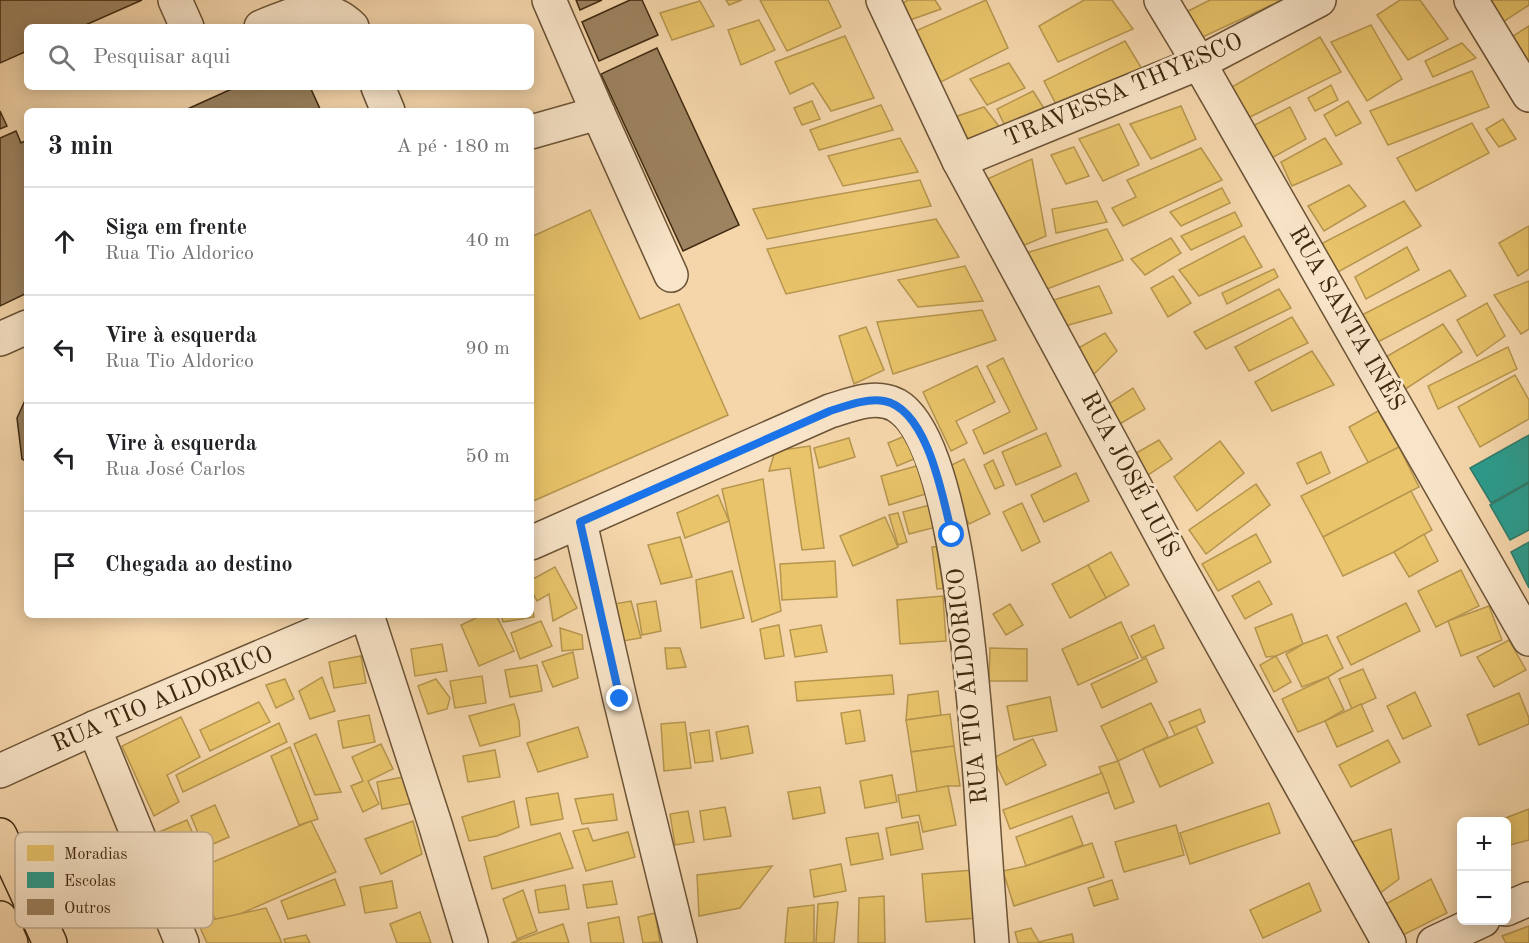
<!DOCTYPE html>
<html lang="pt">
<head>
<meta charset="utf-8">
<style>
  body { margin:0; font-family:"Old Standard TT",serif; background:#f6f6f6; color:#202124 }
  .controls { position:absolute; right:18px; bottom:18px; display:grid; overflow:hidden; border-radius:9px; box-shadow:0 3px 15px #0003 }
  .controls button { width:54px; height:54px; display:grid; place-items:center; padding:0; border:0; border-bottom:2px solid #e0e0e0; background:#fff; color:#202124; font:30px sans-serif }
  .stop { position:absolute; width:18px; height:18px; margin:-14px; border:4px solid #1a73e8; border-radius:50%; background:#fff }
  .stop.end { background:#1a73e8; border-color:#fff; box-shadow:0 2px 6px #0008 }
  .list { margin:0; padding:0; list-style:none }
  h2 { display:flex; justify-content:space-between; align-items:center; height:78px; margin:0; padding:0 24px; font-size:26px }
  h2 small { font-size:20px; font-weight:400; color:#757577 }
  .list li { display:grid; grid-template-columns:39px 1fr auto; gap:18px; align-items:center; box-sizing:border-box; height:108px; padding:0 24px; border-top:2px solid #e0e0e0 }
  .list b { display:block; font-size:22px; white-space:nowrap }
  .list p { margin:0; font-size:20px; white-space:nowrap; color:#757577 }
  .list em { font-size:20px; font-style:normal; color:#757577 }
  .icon { flex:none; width:33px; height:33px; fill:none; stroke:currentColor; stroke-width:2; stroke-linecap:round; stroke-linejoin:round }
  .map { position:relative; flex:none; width:1529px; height:943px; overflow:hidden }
  .search { position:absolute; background:#fff; box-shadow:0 3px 15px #0003; left:24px; top:24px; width:510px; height:66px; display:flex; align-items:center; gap:15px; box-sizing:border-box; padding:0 21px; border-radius:9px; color:#757577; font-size:22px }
  .panel { position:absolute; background:#fff; box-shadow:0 3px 15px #0003; left:24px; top:108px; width:510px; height:510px; border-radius:9px }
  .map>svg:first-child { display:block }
</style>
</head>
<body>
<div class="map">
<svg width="1529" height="943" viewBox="0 0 1529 943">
  <rect width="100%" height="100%" fill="#f5d6ab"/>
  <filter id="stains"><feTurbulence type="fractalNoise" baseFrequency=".00333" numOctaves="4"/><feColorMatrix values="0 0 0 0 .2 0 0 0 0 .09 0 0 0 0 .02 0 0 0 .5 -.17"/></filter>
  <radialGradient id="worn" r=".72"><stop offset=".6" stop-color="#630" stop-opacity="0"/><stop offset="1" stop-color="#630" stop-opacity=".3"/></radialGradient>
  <!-- homes -->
  <g fill="#e9c46a" stroke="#b6964f" stroke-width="1.5">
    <polygon points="726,0 742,0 729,5"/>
    <polygon points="760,0 828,0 841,27 787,51"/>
    <polygon points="908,0 935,0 941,9 910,20 901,4"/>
    <polygon points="986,0 1008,48 931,87 904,36"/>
    <polygon points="1084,0 1112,0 1133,29 1058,62 1039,26"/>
    <polygon points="1210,0 1282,0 1192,42 1178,16"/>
    <polygon points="1400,0 1420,0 1448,39 1408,60 1377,15"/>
    <polygon points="1485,0 1529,0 1529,5 1500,24"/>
    <polygon points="700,1 714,26 672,40 660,13"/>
    <polygon points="759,20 775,50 741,65 728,30"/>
    <polygon points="1371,25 1402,79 1367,101 1331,42"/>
    <polygon points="1529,26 1529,59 1521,64 1510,38"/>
    <polygon points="845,36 874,98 831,111 813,83 790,94 775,62"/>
    <polygon points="1320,37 1341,72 1250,117 1230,88"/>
    <polygon points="1125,41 1142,69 1057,106 1044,81"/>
    <polygon points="1462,43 1476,58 1433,77 1425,61"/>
    <polygon points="1009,63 1025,88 987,105 970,79"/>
    <polygon points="1472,71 1489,107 1388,145 1370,111"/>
    <polygon points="1331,85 1338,100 1315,111 1308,98"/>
    <polygon points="1033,91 1045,110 1005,126 997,109"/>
    <polygon points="812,101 820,119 802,125 794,108"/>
    <polygon points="1348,101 1361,123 1336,136 1324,115"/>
    <polygon points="881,105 893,130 819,150 810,130"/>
    <polygon points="1181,106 1196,139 1151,159 1130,124"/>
    <polygon points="984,107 1001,129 958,145 946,120"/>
    <polygon points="1290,107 1306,139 1268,160 1245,130"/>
    <polygon points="1503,119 1516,139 1499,147 1486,129"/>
    <polygon points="1472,123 1489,153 1416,191 1397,158"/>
    <polygon points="1119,124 1139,165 1103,181 1079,139"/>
    <polygon points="900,138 918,172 843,186 828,156"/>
    <polygon points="1325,138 1342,164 1292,186 1281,162"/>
    <polygon points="1074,147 1089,176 1066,184 1051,155"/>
    <polygon points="1201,148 1222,180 1123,226 1112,208 1136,197 1127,180"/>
    <polygon points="1032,159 1046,236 1015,249 974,185"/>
    <polygon points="920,180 931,206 767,239 753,209"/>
    <polygon points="1349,185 1366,206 1324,231 1308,206"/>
    <polygon points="1222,188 1230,203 1181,226 1170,212"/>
    <polygon points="1097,201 1107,222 1056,233 1052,209"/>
    <polygon points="1404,201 1421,226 1329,277 1315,247"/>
    <polygon points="590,210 640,319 679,304 728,415 531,502 531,237"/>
    <polygon points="1235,212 1242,226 1191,250 1181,236"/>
    <polygon points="936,219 959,257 786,294 767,249"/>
    <polygon points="1529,226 1529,269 1518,276 1499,243"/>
    <polygon points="1107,229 1123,260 1039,292 1026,253"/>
    <polygon points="1244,236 1262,267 1199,296 1179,270"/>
    <polygon points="1171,238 1181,253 1145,275 1131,259"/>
    <polygon points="1407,247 1419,270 1366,299 1355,277"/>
    <polygon points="965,266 983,301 918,307 898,280"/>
    <polygon points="1274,269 1278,277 1227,304 1222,293"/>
    <polygon points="1450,270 1466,296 1374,344 1356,318"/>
    <polygon points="1173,276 1191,303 1168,317 1151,288"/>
    <polygon points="1529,281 1529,329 1521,334 1494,295"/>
    <polygon points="1099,286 1112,313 1054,329 1041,304"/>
    <polygon points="1279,289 1291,308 1206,349 1194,332"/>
    <polygon points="1487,303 1505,336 1477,356 1457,320"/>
    <polygon points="982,310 996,340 893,374 877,322"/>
    <polygon points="1292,317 1308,343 1249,371 1235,347"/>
    <polygon points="1443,324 1462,352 1404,390 1384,358"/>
    <polygon points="866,327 884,370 854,384 839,336"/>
    <polygon points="1105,333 1117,351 1089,379 1073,351"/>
    <polygon points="1508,347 1517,369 1438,409 1428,386"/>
    <polygon points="1312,351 1334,385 1272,411 1255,382"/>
    <polygon points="1003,358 1037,429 984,454 973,430 1010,412 987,366"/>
    <polygon points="977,366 995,402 956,421 967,443 951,451 923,392"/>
    <polygon points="1515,375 1529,400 1529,419 1480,447 1458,407"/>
    <polygon points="1133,388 1145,409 1118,425 1104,407"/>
    <polygon points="1378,411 1399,447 1369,464 1349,427"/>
    <polygon points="1046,433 1061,466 1016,485 1002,452"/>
    <polygon points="905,436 914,459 897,466 888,443"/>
    <polygon points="849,438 855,457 819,468 814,448"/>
    <polygon points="1159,440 1172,459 1139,481 1124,460"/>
    <polygon points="1220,441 1244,473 1197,511 1174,477"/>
    <polygon points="810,446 824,548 802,550 790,468 769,471 775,451"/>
    <polygon points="1399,447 1419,487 1323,537 1301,496"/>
    <polygon points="1321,452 1330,473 1307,484 1297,463"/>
    <polygon points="964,459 990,514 969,524 943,469"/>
    <polygon points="993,460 1004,485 995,489 984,465"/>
    <polygon points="920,465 929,493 889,505 881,476"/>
    <polygon points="1076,473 1089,501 1044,522 1031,495"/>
    <polygon points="763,479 781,611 752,622 722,489"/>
    <polygon points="1256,484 1270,505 1206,554 1189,530"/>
    <polygon points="1411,491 1432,530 1394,552 1343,576 1323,537"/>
    <polygon points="718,495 729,521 685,538 677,513"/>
    <polygon points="1022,503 1040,542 1022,551 1003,512"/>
    <polygon points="934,504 940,526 909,534 903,512"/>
    <polygon points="898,513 907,542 898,545 889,515"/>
    <polygon points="885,517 898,547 853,566 840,536"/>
    <polygon points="1256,534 1271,562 1218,591 1202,564"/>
    <polygon points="1424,534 1438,561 1409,577 1394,552"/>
    <polygon points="680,537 692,577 661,584 648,545"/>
    <polygon points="945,546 950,588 937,589 932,547"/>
    <polygon points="1111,552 1129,585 1106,598 1088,565"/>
    <polygon points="835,561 837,597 782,600 780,564"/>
    <polygon points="1088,565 1106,598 1070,618 1052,584"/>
    <polygon points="555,567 577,608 553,621 549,594 537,601 531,589 531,580"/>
    <polygon points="1461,570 1479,606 1436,627 1418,591"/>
    <polygon points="732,571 744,618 701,628 696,580"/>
    <polygon points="1259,581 1272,604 1245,619 1232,596"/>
    <polygon points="943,596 946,641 900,644 897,600"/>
    <polygon points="531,599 534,617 503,622 501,615 531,615"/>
    <polygon points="631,601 641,638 623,641 614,604"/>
    <polygon points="656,601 661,631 642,635 637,604"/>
    <polygon points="1406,603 1420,631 1351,665 1337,637"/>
    <polygon points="1010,604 1023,625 1006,635 993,614"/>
    <polygon points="1489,606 1502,640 1461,656 1448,621"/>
    <polygon points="1292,614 1303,644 1276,656 1266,657 1255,628"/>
    <polygon points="482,615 496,615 514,651 479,666 461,625"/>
    <polygon points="541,621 552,646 520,659 511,633"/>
    <polygon points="1121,622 1138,658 1078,685 1062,649"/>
    <polygon points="779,625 784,656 765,659 760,629"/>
    <polygon points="821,625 827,652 795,657 790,630"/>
    <polygon points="1154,625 1164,648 1142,658 1131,636"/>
    <polygon points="560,628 582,635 583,649 562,651"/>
    <polygon points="1327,635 1343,668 1328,677 1302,687 1286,654 1303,644"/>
    <polygon points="1509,640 1526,670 1494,687 1477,657"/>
    <polygon points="442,644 447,671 415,676 411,649"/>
    <polygon points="665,648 680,648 686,667 667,669"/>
    <polygon points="990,648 1027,649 1027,681 989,681"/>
    <polygon points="573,652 578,678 553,687 542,662"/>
    <polygon points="361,656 366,683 334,688 329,662"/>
    <polygon points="1276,656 1291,682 1274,692 1260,665"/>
    <polygon points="1146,658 1157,682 1102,708 1091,684"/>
    <polygon points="537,665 542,691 510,697 505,670"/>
    <polygon points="1363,669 1376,698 1352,709 1339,679"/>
    <polygon points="892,675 894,694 797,701 795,682"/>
    <polygon points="482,676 486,703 455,708 450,681"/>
    <polygon points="322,677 335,711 310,719 299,691"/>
    <polygon points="1328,677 1344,710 1325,721 1298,732 1282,699"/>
    <polygon points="285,679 294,699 276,708 266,685"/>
    <polygon points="436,679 450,698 447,709 428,714 418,686"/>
    <polygon points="938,691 941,715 906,720 908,695"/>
    <polygon points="1415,692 1431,726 1403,739 1387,706"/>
    <polygon points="1519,693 1529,718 1529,724 1479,745 1467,715"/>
    <polygon points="1050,697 1057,731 1014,740 1007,706"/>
    <polygon points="259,702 270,722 210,751 200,730"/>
    <polygon points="1151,703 1168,737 1118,761 1101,726"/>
    <polygon points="514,704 519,721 520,736 480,746 469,716"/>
    <polygon points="1361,704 1373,731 1337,747 1325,721"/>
    <polygon points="1200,709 1205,722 1175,735 1169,722"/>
    <polygon points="860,710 865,741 846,744 841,713"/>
    <polygon points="950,714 954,746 911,752 906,720"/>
    <polygon points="369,715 375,742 343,748 338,721"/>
    <polygon points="181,717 200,757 167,775 179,802 154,816 122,746"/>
    <polygon points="685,722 691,768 664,771 661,724"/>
    <polygon points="279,723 287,742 183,792 176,775"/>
    <polygon points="748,726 753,753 721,759 716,732"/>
    <polygon points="1196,726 1213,763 1160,787 1143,749"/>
    <polygon points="578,727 588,757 538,772 527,743"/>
    <polygon points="709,730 713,761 695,763 690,733"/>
    <polygon points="316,734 341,792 315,795 294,744"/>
    <polygon points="1033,739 1046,765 1006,785 993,758"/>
    <polygon points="1388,740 1400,762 1351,787 1339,765"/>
    <polygon points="381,744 393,769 368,781 379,804 363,812 351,786 363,781 352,757"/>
    <polygon points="954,746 960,786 948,786 917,792 911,752"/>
    <polygon points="290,747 318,819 299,825 271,756"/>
    <polygon points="495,750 500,777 468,782 463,756"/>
    <polygon points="1118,761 1134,802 1115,809 1099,767"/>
    <polygon points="1102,773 1109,792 1010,829 1003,810"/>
    <polygon points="892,775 897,802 865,808 860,781"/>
    <polygon points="409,776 413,803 382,809 377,782"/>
    <polygon points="948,786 956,825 923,832 919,815 902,818 898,795"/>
    <polygon points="820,787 825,813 793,819 788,792"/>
    <polygon points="558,793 563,819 531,825 526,798"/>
    <polygon points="613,794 617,820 582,824 575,799"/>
    <polygon points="514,801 519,827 497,836 469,841 462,817"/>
    <polygon points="1269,803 1280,833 1190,864 1180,833"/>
    <polygon points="215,805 229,837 204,848 191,816"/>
    <polygon points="725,807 731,836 704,840 700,811"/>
    <polygon points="1529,809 1529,840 1506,846 1506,822 1495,822"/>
    <polygon points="688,811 694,842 675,845 670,814"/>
    <polygon points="1072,816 1083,845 1026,866 1016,837"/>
    <polygon points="187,820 200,850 171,863 157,833"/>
    <polygon points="311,821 336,872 217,924 194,870"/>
    <polygon points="413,821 422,854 381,874 365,839"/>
    <polygon points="918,822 923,849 891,855 886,828"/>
    <polygon points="1176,825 1184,855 1124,872 1115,842"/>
    <polygon points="588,828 593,841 628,832 635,857 586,871 573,831"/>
    <polygon points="1391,829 1399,879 1376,896 1352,842"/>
    <polygon points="560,833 573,868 492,889 484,857"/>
    <polygon points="878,833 883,859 851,865 846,838"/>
    <polygon points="1092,843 1104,877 1014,906 1003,871 1026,866"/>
    <polygon points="841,864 846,891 814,897 810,870"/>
    <polygon points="772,866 740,908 699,916 697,875"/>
    <polygon points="974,870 978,918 926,922 922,874"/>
    <polygon points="335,879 345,905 288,919 281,901"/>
    <polygon points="1431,879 1447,913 1401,936 1384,905"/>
    <polygon points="1112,880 1118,899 1094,906 1088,888"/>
    <polygon points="392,881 397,908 365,913 360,887"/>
    <polygon points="612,881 617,904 587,908 583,885"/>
    <polygon points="1309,883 1321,911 1263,938 1250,910"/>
    <polygon points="565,885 569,909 539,913 535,890"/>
    <polygon points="523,890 537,931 517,939 503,899"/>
    <polygon points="884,896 885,943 858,943 859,898"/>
    <polygon points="838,902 834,943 816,943 818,904"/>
    <polygon points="814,905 814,943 785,943 788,908"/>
    <polygon points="266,908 282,943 207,943 198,923"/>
    <polygon points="420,912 431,943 397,943 390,924"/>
    <polygon points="655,913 660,942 643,943 638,917"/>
    <polygon points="619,917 624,943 591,943 588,923"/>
    <polygon points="563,924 569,943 511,943"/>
    <polygon points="1529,926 1529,943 1506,943 1502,936"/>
    <polygon points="1031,928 1039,942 1072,934 1074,943 1018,943 1015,932"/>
    <polygon points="306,935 310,943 285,943 284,939"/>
  </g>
  <!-- schools -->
  <g fill="#2a9d8f" stroke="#307a69" stroke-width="1.5">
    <polygon points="1529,435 1529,482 1491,503 1470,468"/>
    <polygon points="1529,483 1529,530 1510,540 1490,505"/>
    <polygon points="1529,542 1529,588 1511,552"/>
  </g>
  <!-- building -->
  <g fill="#9d8360" stroke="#3e290f" stroke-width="1.5">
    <polygon points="0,0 142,0 81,27 27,27 27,51 0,63"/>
    <polygon points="576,0 602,0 580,10"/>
    <polygon points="630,0 642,0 658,35 599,61 582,22"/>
    <polygon points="657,48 739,225 683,251 601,74"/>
    <polygon points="236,87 310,87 321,111 183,111"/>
    <polygon points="0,111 7,126 0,129"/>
    <polygon points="16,131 21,143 27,140 27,293 0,306 0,138"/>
    <polygon points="27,396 27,462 22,459 17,418"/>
  </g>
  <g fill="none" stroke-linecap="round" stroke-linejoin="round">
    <!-- minor casing -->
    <g stroke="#6c5436" stroke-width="36">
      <g id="minor">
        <polyline points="175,0 187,27"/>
        <polyline points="883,0 959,161 1177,564 1389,943"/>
        <polyline points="1161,0 1199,63 1529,639"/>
        <polyline points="1471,0 1529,95"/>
        <path d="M261,27C295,13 325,0 352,27"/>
        <polyline points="378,87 388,111"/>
        <polyline points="598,113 671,275"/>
        <polyline points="531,132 598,113 549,0"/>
        <polyline points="959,161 1199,63 1319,0"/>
        <polyline points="0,339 27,327"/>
        <polyline points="580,522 620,699 680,943"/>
        <path d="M531,543L830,411C850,405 875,394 896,405C960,441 975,716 981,789C984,840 988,892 992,943"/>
        <polyline points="367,615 435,824 471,943"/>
        <polyline points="94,728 182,943"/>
        <polyline points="0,771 94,728 359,615"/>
        <polyline points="1506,909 1529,899"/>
        <polyline points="1434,943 1483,920"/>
      </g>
    </g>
    <!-- highway casing -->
    <g stroke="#3e290f" stroke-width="36">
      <g id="highway">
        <polyline points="0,835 50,943"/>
        <polyline points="0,918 11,943"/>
      </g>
    </g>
    <!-- minor -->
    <use href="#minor" stroke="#f8e4c8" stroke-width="33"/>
    <!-- highway -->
    <use href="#highway" stroke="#f5d6ab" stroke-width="33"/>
  </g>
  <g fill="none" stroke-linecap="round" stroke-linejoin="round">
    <!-- route -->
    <path stroke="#1a73e8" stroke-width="8" d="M620,699L580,522L830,411C846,406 866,398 884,401C928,409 943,499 952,535"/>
  </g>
  <g text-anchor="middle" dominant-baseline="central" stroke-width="6" stroke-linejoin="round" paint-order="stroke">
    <!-- street labels -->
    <g font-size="24" fill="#3e290f" stroke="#f8e4c8">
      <text transform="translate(1124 91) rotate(-23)">TRAVESSA THYESCO</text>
      <text transform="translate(1346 319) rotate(60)">RUA SANTA INÊS</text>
      <text transform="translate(1129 475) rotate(62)">RUA JOSÉ LUÍS</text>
      <text transform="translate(969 686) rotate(-96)">RUA TIO ALDORICO</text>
      <text transform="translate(163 700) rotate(-23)">RUA TIO ALDORICO</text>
    </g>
  </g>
  <!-- legend -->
  <rect x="15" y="832" width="198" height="96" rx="9" fill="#f8e4c8" stroke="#c0ac90" stroke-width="1.5"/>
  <rect x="27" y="845" width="27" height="16" fill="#e9c46a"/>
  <rect x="27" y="872" width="27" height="16" fill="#2a9d8f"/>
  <rect x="27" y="899" width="27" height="16" fill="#9d8360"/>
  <g font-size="16" fill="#3e290f">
    <text x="64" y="859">Moradias</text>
    <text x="64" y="886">Escolas</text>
    <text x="64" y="913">Outros</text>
  </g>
  <rect width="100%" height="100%" filter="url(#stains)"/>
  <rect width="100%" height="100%" fill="url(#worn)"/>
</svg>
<div class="controls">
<button>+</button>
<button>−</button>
</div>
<div class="stop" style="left:952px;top:535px"></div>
<div class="stop end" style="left:620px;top:699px"></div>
<div class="search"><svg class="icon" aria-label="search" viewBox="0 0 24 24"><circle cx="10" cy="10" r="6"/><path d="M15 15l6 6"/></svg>Pesquisar aqui</div>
<section class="panel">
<h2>3 min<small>A pé · 180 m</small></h2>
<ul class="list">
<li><svg class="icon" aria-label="ahead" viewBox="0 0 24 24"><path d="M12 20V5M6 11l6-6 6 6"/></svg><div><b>Siga em frente</b><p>Rua Tio Aldorico</p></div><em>40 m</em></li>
<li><svg class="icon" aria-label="left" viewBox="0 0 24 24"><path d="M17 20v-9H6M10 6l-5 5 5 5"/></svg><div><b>Vire à esquerda</b><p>Rua Tio Aldorico</p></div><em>90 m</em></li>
<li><svg class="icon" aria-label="left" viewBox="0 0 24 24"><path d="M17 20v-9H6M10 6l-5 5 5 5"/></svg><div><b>Vire à esquerda</b><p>Rua José Carlos</p></div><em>50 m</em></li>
<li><svg class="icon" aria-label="arrive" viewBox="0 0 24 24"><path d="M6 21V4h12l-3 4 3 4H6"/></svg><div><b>Chegada ao destino</b></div></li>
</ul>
</section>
</div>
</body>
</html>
